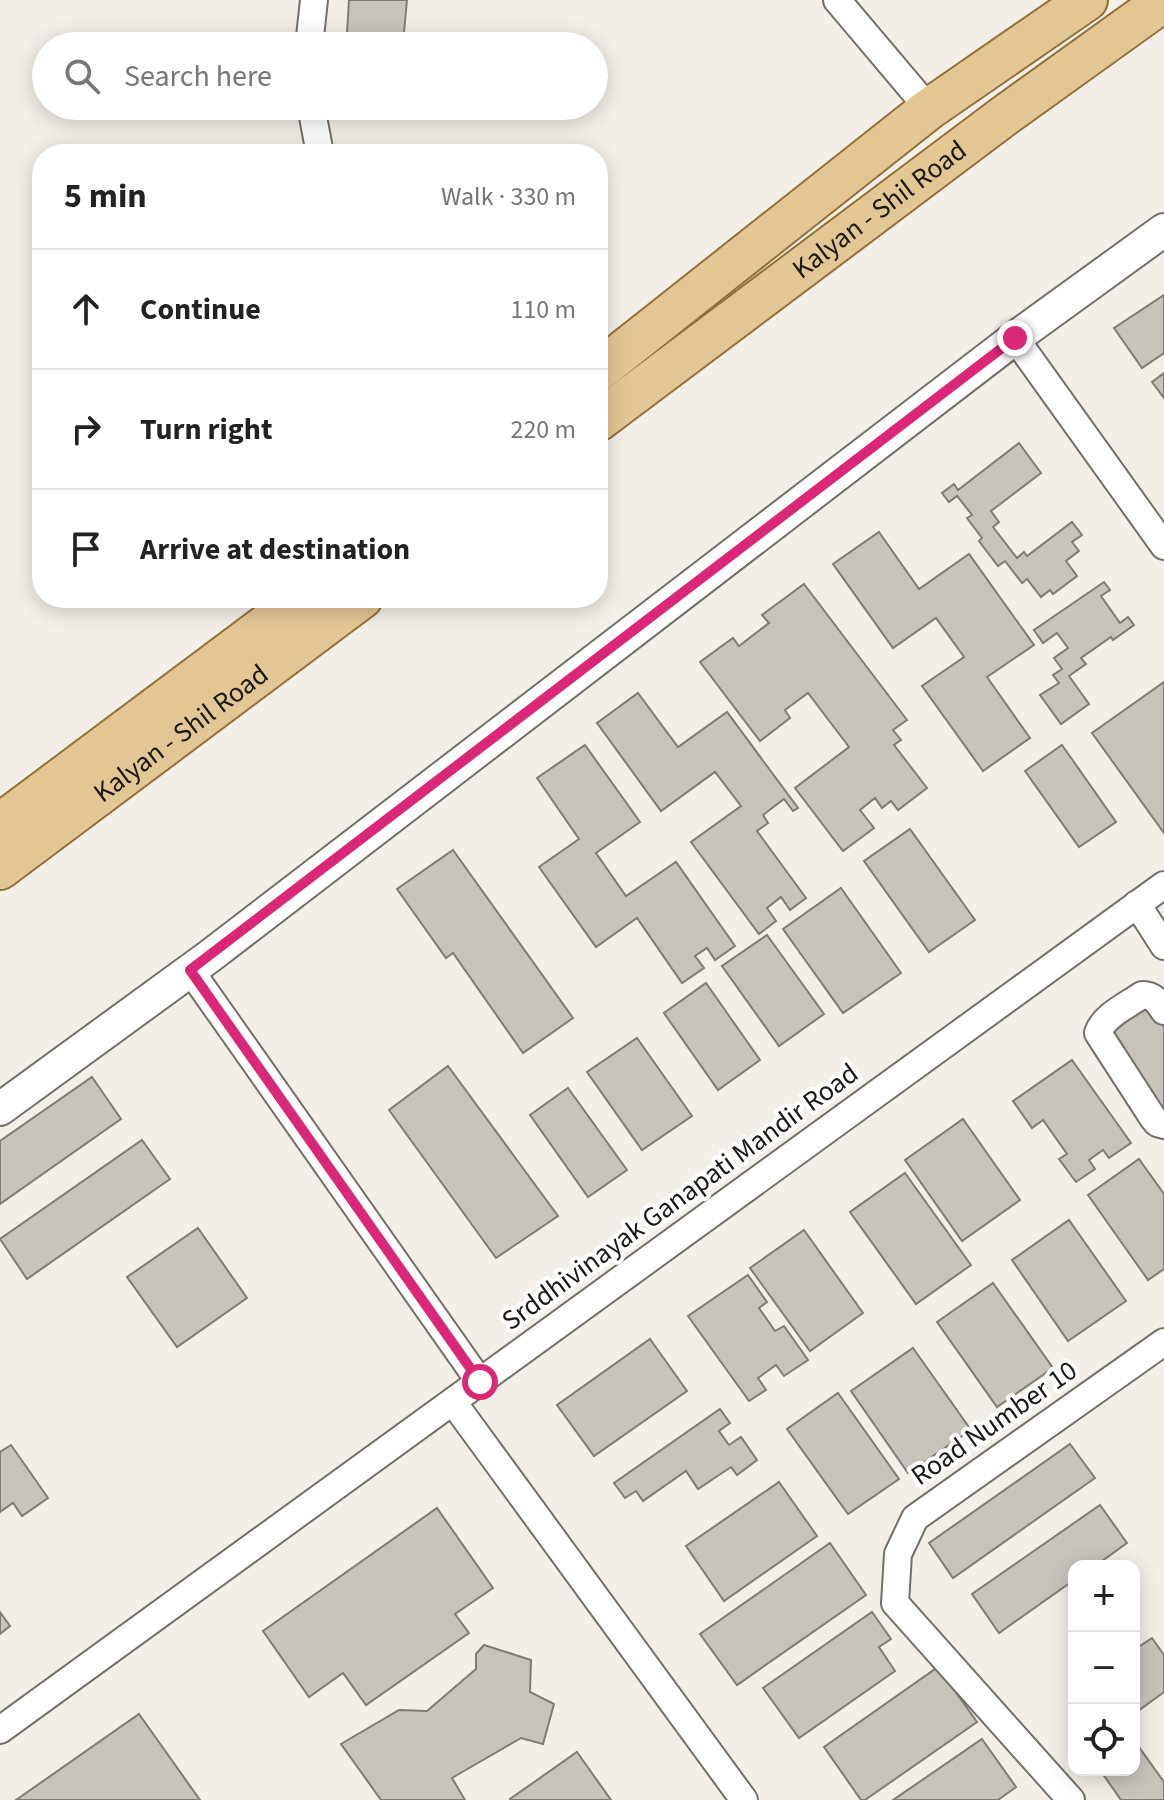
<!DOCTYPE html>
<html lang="en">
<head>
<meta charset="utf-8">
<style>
  body { margin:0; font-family:"Source Sans 3",sans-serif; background:#f2f2f2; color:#222 }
  .controls { position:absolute; right:24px; bottom:24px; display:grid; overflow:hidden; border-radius:16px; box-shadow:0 4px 20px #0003 }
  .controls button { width:72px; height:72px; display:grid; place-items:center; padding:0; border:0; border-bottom:2px solid #e0e0e0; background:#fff; color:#222; font:40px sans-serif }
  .stop { position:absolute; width:24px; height:24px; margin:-18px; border:6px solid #db2777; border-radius:50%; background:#fff }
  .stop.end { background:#db2777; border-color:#fff; box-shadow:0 2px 8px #0008 }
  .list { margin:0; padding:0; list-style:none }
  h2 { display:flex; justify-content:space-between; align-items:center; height:104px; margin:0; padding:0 32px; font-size:34px }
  h2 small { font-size:26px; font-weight:400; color:#767676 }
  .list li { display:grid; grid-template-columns:52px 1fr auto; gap:24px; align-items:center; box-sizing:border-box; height:120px; padding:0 32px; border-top:2px solid #e0e0e0 }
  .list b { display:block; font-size:30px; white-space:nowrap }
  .list em { font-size:26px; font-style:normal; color:#767676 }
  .icon { flex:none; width:44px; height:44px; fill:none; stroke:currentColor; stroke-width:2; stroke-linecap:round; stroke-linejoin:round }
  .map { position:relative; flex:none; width:1164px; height:1800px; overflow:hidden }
  .search { position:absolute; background:#fff; box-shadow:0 4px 20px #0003; left:32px; top:32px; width:576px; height:88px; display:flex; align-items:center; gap:20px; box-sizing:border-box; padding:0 28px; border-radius:44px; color:#767676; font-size:30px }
  .panel { position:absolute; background:#fff; box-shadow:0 4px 20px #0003; left:32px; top:144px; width:576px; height:464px; border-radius:32px }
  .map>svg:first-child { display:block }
</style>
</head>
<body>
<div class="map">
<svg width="1164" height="1800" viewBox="0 0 1164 1800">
  <rect width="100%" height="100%" fill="#f3eee7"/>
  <!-- building -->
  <g fill="#c7c3bb" stroke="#807c75" stroke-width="2">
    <polygon points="349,0 407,0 403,43 347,33"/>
    <polygon points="1164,295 1164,353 1142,368 1114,328"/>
    <polygon points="1164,373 1164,398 1152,382"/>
    <polygon points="1019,443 1041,473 991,511 999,522 993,527 1017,558 1024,552 1027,556 1072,522 1082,535 1072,542 1079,551 1066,561 1077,576 1053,594 1050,590 1041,597 1027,579 1022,583 1005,561 998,566 979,541 982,538 967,518 972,515 957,496 949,502 942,493 954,484 958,490"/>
    <polygon points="879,532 919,589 969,554 1034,645 987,677 1030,738 983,771 922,686 964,657 936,618 893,648 833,564"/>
    <polygon points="1104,582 1110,590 1101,596 1120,623 1128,617 1134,625 1113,640 1111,637 1081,658 1086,664 1069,676 1089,704 1061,724 1040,695 1059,683 1053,675 1062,669 1054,658 1068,648 1057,633 1043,643 1034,630"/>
    <polygon points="804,584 907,720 893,730 901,740 894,745 927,788 898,810 891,801 882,808 875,798 860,810 874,828 843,851 795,788 849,747 808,693 785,710 790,718 760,741 700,662 733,638 739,646 769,623 762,615"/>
    <polygon points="1164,682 1164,833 1092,733"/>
    <polygon points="638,693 678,747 727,712 798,808 793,811 784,799 763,815 768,823 757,831 806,898 790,910 781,897 767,908 776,921 759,934 691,842 741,806 715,772 661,811 597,723"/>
    <polygon points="585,745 640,822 596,853 626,896 676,862 735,946 715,960 707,948 695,956 704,968 682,983 637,918 596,947 539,867 579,839 537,778"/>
    <polygon points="1062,745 1116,822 1079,847 1025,771"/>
    <polygon points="910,829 975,920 929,952 864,861"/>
    <polygon points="453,850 573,1018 523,1053 453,953 446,958 397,889"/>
    <polygon points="841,888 901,973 843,1013 783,929"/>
    <polygon points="767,935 824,1014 779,1046 722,966"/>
    <polygon points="706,983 760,1060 718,1090 664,1013"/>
    <polygon points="1148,1004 1164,1027 1164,1113 1104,1035"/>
    <polygon points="637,1038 692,1116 642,1150 587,1072"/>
    <polygon points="1072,1060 1131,1143 1109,1158 1103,1150 1089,1160 1095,1169 1076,1182 1059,1159 1067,1154 1043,1120 1032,1128 1013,1101"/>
    <polygon points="448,1066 558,1216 496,1258 389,1110"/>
    <polygon points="92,1077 121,1119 0,1204 0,1141"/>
    <polygon points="568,1088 627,1170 588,1197 530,1115"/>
    <polygon points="963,1119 1020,1200 962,1241 905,1160"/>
    <polygon points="142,1140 170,1179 27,1279 0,1239"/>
    <polygon points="1139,1159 1164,1194 1164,1269 1148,1280 1088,1195"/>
    <polygon points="905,1173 971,1265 916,1304 850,1212"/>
    <polygon points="1069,1220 1126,1301 1068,1341 1012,1260"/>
    <polygon points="198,1228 247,1298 177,1347 127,1277"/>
    <polygon points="804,1230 863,1313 810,1351 750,1268"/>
    <polygon points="748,1275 767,1302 759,1308 775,1331 784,1326 808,1360 784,1376 776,1365 758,1378 766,1390 749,1401 688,1316"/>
    <polygon points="993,1283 1053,1368 997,1407 937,1322"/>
    <polygon points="650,1339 687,1391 594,1456 557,1405"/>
    <polygon points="913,1348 971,1430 908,1473 851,1391"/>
    <polygon points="838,1393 899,1479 848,1514 787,1429"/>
    <polygon points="720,1409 730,1423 719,1431 729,1445 741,1437 757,1460 737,1475 731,1467 698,1489 686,1471 643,1501 636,1491 625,1498 614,1483"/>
    <polygon points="1070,1444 1095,1478 953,1578 929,1543"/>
    <polygon points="11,1445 48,1498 22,1516 13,1503 0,1512 0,1452"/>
    <polygon points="779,1482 817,1536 724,1601 686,1546"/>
    <polygon points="1100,1505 1127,1543 1095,1566 1074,1566 1074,1580 999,1633 972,1594"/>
    <polygon points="437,1508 493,1588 455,1614 469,1633 366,1705 343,1673 309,1697 263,1631"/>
    <polygon points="830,1543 866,1595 737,1685 700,1634"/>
    <polygon points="0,1612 10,1626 0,1634"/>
    <polygon points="872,1612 891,1639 879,1647 895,1671 799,1738 763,1688"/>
    <polygon points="1152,1638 1164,1655 1164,1692 1138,1711 1134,1705 1134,1650"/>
    <polygon points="484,1645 531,1660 530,1692 554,1704 543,1744 521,1738 452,1778 465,1800 381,1800 341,1744 399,1710 427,1711 476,1669 476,1654"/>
    <polygon points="938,1667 977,1722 865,1800 861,1800 824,1747"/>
    <polygon points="139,1714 200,1800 16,1800"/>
    <polygon points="982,1739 1016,1787 998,1800 893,1800"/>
    <polygon points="1134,1740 1164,1782 1164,1800 1121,1800 1100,1770 1134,1770"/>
    <polygon points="577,1752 611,1800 511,1800 510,1799"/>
  </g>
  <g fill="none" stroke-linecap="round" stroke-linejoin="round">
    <!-- minor casing -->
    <g stroke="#737069" stroke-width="30">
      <g id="minor">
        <polyline points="837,0 929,109"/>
        <polyline points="309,46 314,0"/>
        <polyline points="311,106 320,154"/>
        <polyline points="1015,338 1164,546"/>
        <polyline points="1137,904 1164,946"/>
        <polyline points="190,970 480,1382"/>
        <path d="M1164,1011C1158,1002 1154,995 1142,995C1128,1005 1103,1016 1098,1033L1153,1118L1157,1123L1164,1125"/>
        <polyline points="453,1402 744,1800"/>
        <polyline points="0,1730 1164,885"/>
        <polyline points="1071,1800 895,1603 898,1554 915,1518 1164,1342"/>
      </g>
    </g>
    <!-- tertiary casing -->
    <g stroke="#737069" stroke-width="36">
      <polyline id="tertiary" points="0,1109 210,956 1015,338 1164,230"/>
    </g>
    <!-- primary casing -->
    <g stroke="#907239" stroke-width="44">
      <g id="primary">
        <polyline points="598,371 929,109 1087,0"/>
        <path id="s1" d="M598,421L1004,116L1164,1"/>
        <polyline points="0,824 302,598"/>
        <path id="s2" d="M0,869L362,598"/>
      </g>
    </g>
    <!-- minor -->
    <use href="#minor" stroke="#fff" stroke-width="26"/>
    <!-- tertiary -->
    <use href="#tertiary" stroke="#fff" stroke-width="32"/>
    <!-- primary -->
    <use href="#primary" stroke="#e2c794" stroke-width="40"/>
  </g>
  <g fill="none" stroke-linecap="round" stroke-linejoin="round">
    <!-- route -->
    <polyline stroke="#db2777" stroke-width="10" points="480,1382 190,970 1015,338"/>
  </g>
  <g text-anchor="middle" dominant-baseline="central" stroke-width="8" stroke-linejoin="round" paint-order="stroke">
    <!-- street labels -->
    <g font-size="28" fill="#1a1916" stroke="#fff">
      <text stroke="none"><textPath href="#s1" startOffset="352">Kalyan - Shil Road</textPath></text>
      <text stroke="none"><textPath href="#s2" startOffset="226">Kalyan - Shil Road</textPath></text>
      <text transform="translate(680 1197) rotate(-36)">Srddhivinayak Ganapati Mandir Road</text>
      <text transform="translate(994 1423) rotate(-35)">Road Number 10</text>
    </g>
  </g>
</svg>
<div class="controls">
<button>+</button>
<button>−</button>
<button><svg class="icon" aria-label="locate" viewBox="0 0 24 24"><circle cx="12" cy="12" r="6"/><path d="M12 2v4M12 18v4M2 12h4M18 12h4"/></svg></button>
</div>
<div class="stop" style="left:480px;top:1382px"></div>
<div class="stop end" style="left:1015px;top:338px"></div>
<div class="search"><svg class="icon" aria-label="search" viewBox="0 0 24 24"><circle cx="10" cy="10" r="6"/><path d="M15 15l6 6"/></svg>Search here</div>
<section class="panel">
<h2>5 min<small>Walk · 330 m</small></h2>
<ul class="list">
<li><svg class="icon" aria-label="ahead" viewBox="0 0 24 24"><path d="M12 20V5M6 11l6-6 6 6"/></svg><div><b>Continue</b></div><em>110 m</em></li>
<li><svg class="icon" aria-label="right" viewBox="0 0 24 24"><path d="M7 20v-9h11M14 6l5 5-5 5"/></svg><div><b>Turn right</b></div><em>220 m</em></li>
<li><svg class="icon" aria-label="arrive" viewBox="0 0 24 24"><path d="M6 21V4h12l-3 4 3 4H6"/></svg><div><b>Arrive at destination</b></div></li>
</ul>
</section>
</div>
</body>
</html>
